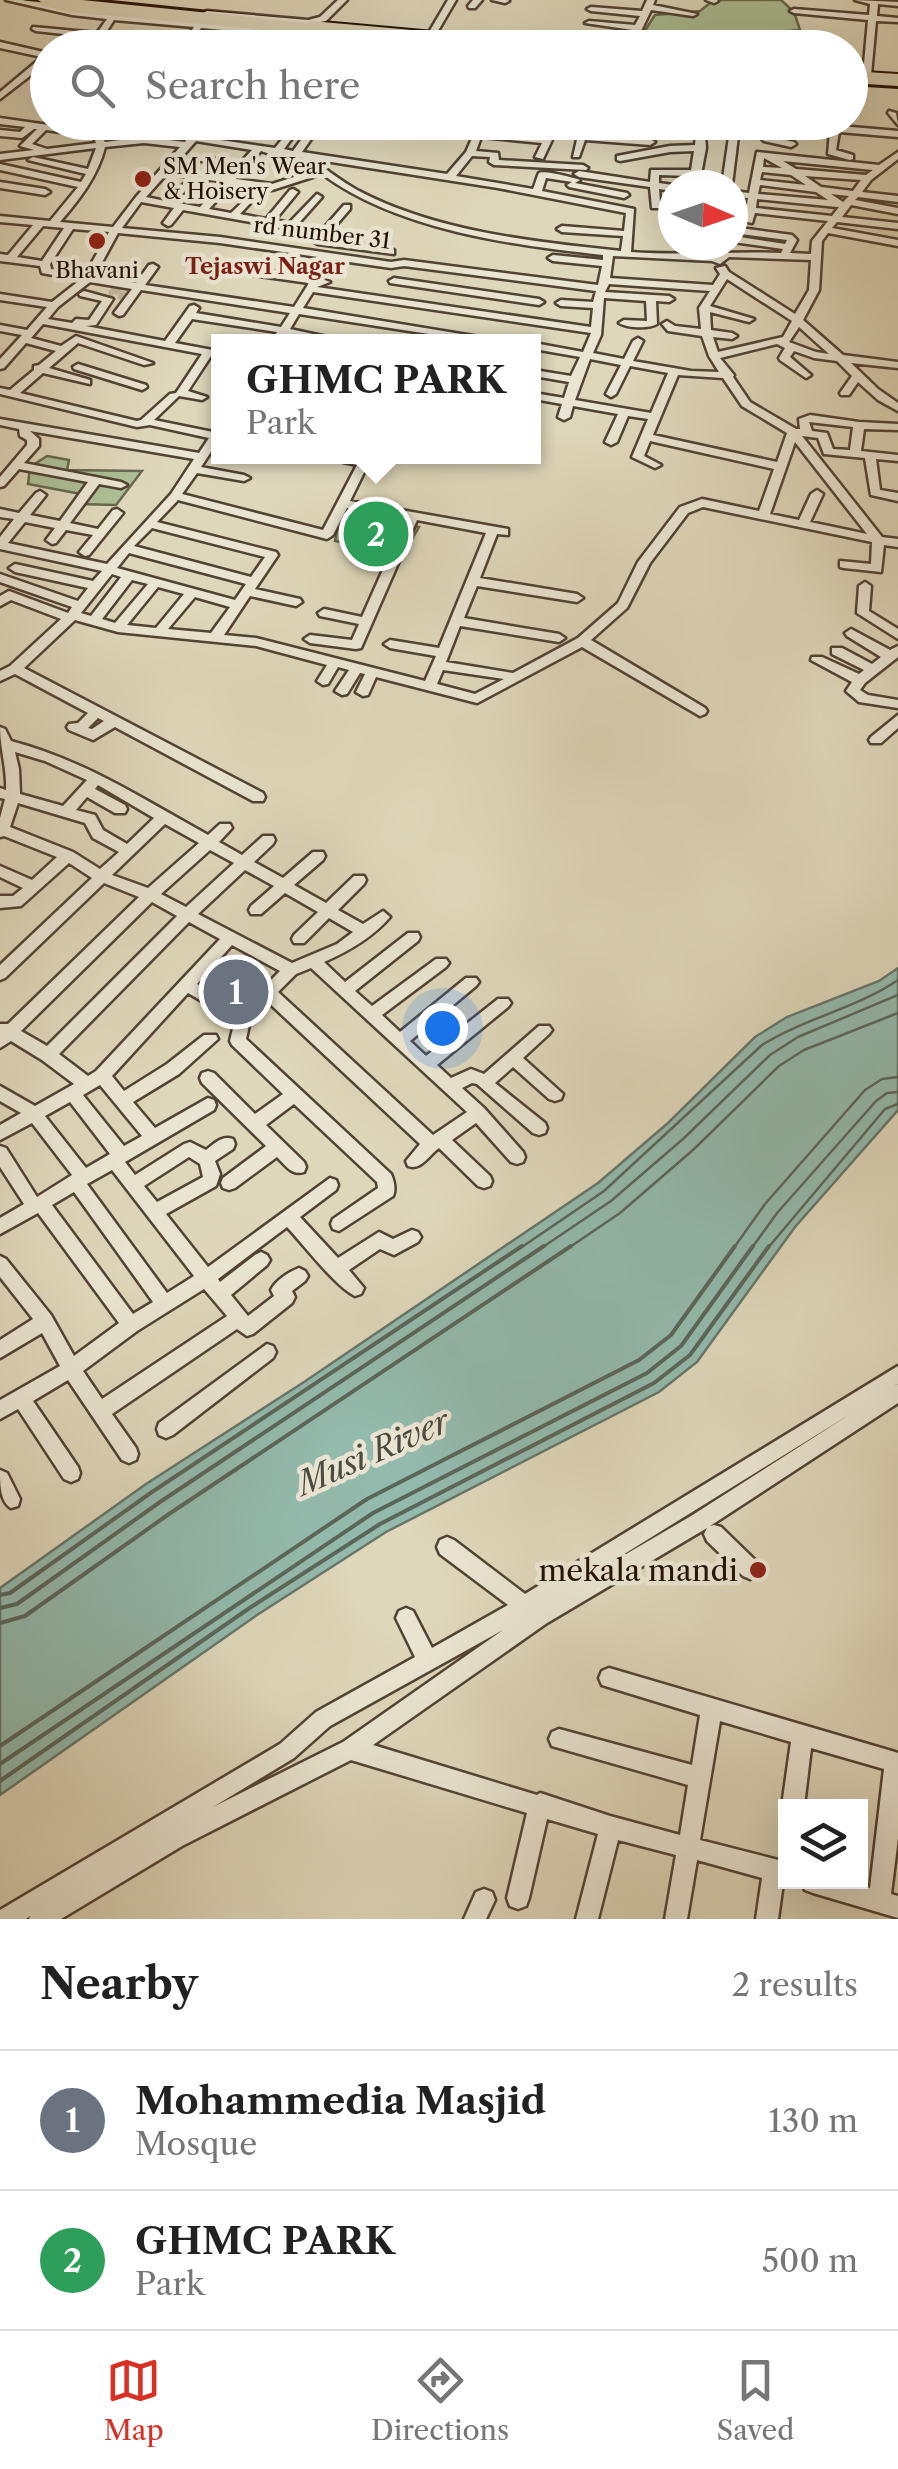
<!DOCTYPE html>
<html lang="en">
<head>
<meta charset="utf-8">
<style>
  body { margin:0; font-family:"Libre Caslon Text",serif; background:#f6f6f6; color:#222 }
  .controls { position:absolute; right:30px; bottom:30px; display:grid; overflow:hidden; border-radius:0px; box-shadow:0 10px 40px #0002 }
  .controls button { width:90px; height:90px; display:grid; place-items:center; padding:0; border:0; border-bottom:2px solid #e0e0e0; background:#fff; color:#222; font:50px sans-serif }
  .compass { position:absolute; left:658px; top:170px; width:90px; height:90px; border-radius:50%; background:#fff; box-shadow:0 10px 40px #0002; rotate:92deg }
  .you { position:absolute; left:442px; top:1028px; width:35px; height:35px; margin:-25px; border:8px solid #fff; border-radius:50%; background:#1a73e8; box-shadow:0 0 0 15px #1a73e833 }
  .badge { display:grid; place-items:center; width:65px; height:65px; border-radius:50%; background:#d93025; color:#fff; font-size:32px; font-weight:700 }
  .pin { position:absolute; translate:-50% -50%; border:5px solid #fff; box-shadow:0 2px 10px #0006 }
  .popup { position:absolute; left:211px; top:334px; width:330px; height:130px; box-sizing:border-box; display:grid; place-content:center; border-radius:0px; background:#fff; filter:drop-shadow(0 2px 8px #0005); font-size:32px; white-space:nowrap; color:#767676 }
  .popup b { font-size:38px; color:#222 }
  .popup::after { content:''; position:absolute; left:50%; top:100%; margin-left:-20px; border:20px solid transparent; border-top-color:#fff }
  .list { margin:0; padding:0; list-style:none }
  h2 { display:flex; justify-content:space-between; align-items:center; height:130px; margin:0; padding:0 40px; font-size:42px }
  h2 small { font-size:32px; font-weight:400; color:#767676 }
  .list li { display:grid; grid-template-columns:65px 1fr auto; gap:30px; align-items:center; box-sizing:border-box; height:140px; padding:0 40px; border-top:2px solid #e0e0e0 }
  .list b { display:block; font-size:38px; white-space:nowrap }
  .list p { margin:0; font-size:32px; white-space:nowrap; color:#767676 }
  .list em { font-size:32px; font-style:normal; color:#767676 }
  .icon { flex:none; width:55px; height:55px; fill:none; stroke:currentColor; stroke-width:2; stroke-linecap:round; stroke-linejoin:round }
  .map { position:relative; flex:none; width:898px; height:1919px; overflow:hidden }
  .search { position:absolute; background:#fff; box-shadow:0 10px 40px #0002; left:30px; right:30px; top:30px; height:110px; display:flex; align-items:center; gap:25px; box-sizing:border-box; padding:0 35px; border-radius:55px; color:#767676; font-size:38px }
  .sheet { height:410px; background:#fff }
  nav { display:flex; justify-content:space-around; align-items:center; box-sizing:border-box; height:140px; border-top:2px solid #e0e0e0; background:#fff; font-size:28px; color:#767676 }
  nav a { display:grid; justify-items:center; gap:5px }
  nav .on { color:#d93025 }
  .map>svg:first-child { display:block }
</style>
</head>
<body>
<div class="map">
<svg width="898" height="1919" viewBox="0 0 898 1919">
  <rect width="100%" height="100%" fill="#dfd7ba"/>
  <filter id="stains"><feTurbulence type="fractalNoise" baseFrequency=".002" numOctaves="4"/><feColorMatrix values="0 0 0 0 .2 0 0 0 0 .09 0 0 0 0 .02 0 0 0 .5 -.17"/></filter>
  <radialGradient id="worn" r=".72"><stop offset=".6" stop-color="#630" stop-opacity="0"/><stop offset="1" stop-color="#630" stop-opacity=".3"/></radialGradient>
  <!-- green -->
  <g fill="#acbf95" stroke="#68684e" stroke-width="2.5">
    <polygon points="714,0 781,0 794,12 800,30 723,37 688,47 651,47 644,32 655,15 700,11"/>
    <polygon points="47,456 69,460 67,470 142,471 116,505 79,504 81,494 28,484 30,467"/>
    <polygon points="341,512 419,527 404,553 335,541"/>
  </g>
  <!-- water -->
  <polygon fill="#93baad" stroke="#66766b" stroke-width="2.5" points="898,968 898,1110 795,1227 697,1362 659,1392 386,1532 257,1615 0,1795 0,1588 146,1484 304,1382 598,1183 668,1123 755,1037 787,1017 879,981"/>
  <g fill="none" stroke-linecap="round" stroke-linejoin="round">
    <!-- shore-far1 -->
    <g stroke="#5b665a" stroke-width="2.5">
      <path d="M519,1249L604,1191L762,1045C805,1018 857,1008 898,980"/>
      <polyline points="540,1249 611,1201 683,1139 770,1055 798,1037 898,995"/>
      <polyline points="567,1249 620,1213 693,1150 779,1066 804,1050 898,1013"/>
      <polyline points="733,1249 765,1204 865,1090 882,1079 898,1077"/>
      <polyline points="751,1249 777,1213 876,1101 887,1093 898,1092"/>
      <polyline points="767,1249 885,1109 898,1104"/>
    </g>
    <!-- shore -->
    <g stroke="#5b665a" stroke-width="4">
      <polyline points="0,1595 10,1593 152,1492 522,1246"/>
      <polyline points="0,1608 17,1604 160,1502 544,1246"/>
      <polyline points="0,1623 25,1616 169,1514 571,1246"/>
      <polyline points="0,1746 367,1499 639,1360 671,1335 735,1246"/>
      <polyline points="0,1764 373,1513 647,1373 681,1346 753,1246"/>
      <polyline points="0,1781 251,1607 380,1524 654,1383 690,1355 769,1246"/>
    </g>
    <!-- minor-tunnel -->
    <polyline stroke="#c3b99f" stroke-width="9" stroke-dasharray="9 5" stroke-linecap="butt" points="118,286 113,293 129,297"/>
    <!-- minor casing -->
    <g stroke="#524234" stroke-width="5">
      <g id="minor">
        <polygon points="6,0 22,0 72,11 110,14 114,12 117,15 197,22 201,20 204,23 291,32 298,38 307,33 452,48 415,48 309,38 296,48 285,48 288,36 201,28 189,48 180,48 194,27 114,20 105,34 140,37 140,41 137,42 36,31 32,29 33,27 97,33 107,19 72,15"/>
        <polygon points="338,0 347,0 326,21 308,24 207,15 203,13 207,11 308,20 320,17"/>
        <polygon points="448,0 456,0 435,36 429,36 428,34"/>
        <polygon points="473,0 482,0 475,8 469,8 468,6"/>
        <polygon points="492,0 508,0 509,1 505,3"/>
        <polygon points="647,0 655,0 653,5 697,14 693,16 651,10 633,48 625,48 633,30 585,23 589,21 635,25 640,16 591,11 587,9 591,7 642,11"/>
        <polygon points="706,0 717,0 718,1 714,3"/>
        <polygon points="855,0 898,2 898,6 878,4 877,16 898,18 898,22 876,21 871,75 867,78 863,75 868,20 794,13 790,11 794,9 869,15 870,4"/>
        <polygon points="486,35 601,45 605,48 566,48 483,40 482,38"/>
        <polygon points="0,42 48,53 48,62 0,99 0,92 42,57 0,48"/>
        <polygon points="889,111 896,113 898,125 888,113"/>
        <path d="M0,118L97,132L100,133L105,142L144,137L185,142L188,136L194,133L148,122H169L198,128L203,122H212L200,137L275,148L291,128L266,126L262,122L297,123L301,126L284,149L293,151L314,122H323L302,152L447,174L466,152L473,136L377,126L373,122H398L475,131L478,122H487L484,132L544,138L551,125L554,124L558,127L543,159L535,157L542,143L481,137L476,151L498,153L499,160L583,165L588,168L586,170L494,165L489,162L490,157L472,156L456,176L533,189C534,188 538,174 539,173C545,170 574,178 580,180L575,183L627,193L629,195L624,198L569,187L567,185L572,182L546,178L542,191L634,209L631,252C682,256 730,251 781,253L783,249L733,242V236L785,244L787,240L733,233V227L792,235L797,240L790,253L811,254L812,241L828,221L755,213L752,223L744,221L748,198L733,197V191L749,193L757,152L879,165L898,152V159L871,180L862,192L898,196V202L858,197L855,200L898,208V214L851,205L842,217L898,223V229L837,222L832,228L898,240V246L828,233L822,241L819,290L803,320L843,355L898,362V368L851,363L878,389L898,403V411L878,400L858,382L849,395H841L840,393L852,376L837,361L814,358L794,351L790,357L811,375L806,378L780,360L779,358L785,348L777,344L720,358L734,375L733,377L750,402L796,429H800L799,419L810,415L859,422L898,424V430L864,429L861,451L898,455V461L876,459L880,490L898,493V501L871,495L865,458L824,454L818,438L802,436L882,537L898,539V547L884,545L881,572L844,568L840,567V561L871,564L872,542L703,507L688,513L650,563L627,608L591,640L705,708L707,711L705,714L700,716L582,647L477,703L376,677L368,695L363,696L356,692L365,674L360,673L347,694L342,695L335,691L349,670L338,667L328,684L323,685L317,681L327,665L256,646L118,632L75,620L24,668L263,793L265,797L263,801H253L115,727L93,740L69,730L67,727L69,724L78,723L88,713L15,674L0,681V671L10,666L61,619L11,600L0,606V596L9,591L68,613L72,607L0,582V574L78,601L88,588L15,572L9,568L15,564L93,581L102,571L0,549V537L14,519L0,517V509L19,513L36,493L40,491L46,495L30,515L60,521L88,482L19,469L4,486L0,487V477L27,445V440L20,436L19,429L0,425V419L199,453L209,438L150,425L137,427L0,394V388L10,390L34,370V366L39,365L56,351L26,343L4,368L0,369V359L22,335L0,331V325L27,330L47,307L0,300V294L52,302L80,280L42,273L40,266L0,261V254L8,255L33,225L0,222V216L50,221L78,187L0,170V164L81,182L86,174L28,160L33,157L88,169L96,148L0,160V154L34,150L20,146L37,129H34L22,138L0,136V130L20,132L25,127L0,124ZM46,130L94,137L96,143L47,149L32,144ZM196,141L252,150L240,163L202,157L197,160L236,168L227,177L177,171V175L180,176L223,182L200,207L174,202L192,184L187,181L165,201L146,197ZM144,143L180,147L136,197L113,227L60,222C79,200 98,176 105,147ZM261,151L276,156L304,158L280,166V170L306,164L316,170L272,184L236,179ZM764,158L782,168L763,167ZM312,159L498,188L626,213L624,231L562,226L557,229L562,232L623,236L621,251C536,242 436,232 357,190C341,181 327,170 312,159ZM783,161L873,170L866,175L796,169ZM762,172L791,175L806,185L760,180ZM322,174C398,230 511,245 603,255V260L553,255L548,258L553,261L602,266L598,285L404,260L391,262L220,237L122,228L141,202L174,208L163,223L168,226L171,225L183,210L318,234L313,241L318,244L394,254V250L391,249L324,239L350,209V205H344L323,229L298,224L322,197L317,194L289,223L275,220L298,192L293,189L290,190L266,219L240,214L258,195L253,192L231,213L209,209L232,184L272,190ZM805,176L861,180L853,191L821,187ZM760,185L816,192L828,200L758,194ZM831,194L849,196L843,202ZM757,199L837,207H839L832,216L756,208ZM43,226L64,228L42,261L17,257ZM73,229L109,232L85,275L51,269L50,264ZM118,233L220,243L325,258L313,277L232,266L227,269L232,272L309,283L294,307L145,285L158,267L153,264L149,265L136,283L94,277ZM613,256L712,261L720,264L729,257L811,260L809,290L795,314L729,272L725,266L716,268L720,274L713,285L610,278ZM335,260L391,268L404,266L596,291L593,302L561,300L556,303L561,306L593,308L591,327L317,287L330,282L322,279ZM727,279L792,321L783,337L718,352L713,337L732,339L737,336L732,333L711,330L710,312L749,322L754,319L710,306ZM90,282L132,289L114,313L119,316L123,315L141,290L290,313L281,327L196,313L199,308L194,305L190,306L165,341L86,326L96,325L113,299L84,291L79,294L80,296L102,301L89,320L76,319L72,323L48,319L58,307ZM609,284L710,291L699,308L701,329L675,326L667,321L662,324L668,331L702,336L709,356L719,372L691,371L633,361L643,341L638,338L633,341L624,359L593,353L601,335L604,298L646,301L647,321L624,320L619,323C627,328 649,329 657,324L656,301L669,302L674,299L669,296L605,292ZM313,292L591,333L583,352L534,343V349L580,357L571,376L534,370V376L569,382L564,398L534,393V399L562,404L558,417L564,420L570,417L573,406L618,414L605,442L611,445L617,442L628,416L648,419L632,457L655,468L661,465L644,456L650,441L774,469L759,511L702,499L680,507L638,562L618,603L578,638L513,673L446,662L460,626L559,642L565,638L559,634L464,618L477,586L577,602L583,598L577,594L480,578L497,534L508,535V529L350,501L372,456H361L360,459L317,456L357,465L323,530L182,494L197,473L244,481L250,478L244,475L201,467L218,441V430L213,432L154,420L179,396L202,400L207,397L188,391L211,356L218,357V351L175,343L192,319L277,332L271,342H282L286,335L324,342H350L290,329L299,314L481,342H510L303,308ZM43,324L202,354L176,393L170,394L141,420L137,421L20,393L43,373L90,384V380L49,368L78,343L144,365L153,363L76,336L61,346L31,338ZM799,327L829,354L816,352L789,342ZM590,359L621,365L606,394L611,397L616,394L630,366L668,373L651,413L575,400ZM678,375L723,378L742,406L787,433L777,462L653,435ZM809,422L853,427L850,450L833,449L827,433L812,431ZM30,431L194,459L171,494L107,564L8,543L25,522L55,528L46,540L52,544L56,543L66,530L93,535L79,552L85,556L89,555L123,513L117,509L113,510L98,529L70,523L99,484L121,488L127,485L121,482L24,463L39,446V439ZM795,442L867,534L810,522L823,494L817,490L811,494L799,520L770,514ZM178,500L327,539L333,535L347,508L406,518L362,617L324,609L318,613L320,616L359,624L352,640L310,635L304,639L310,643L356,649L361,648L417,520L486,533L439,648L390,640L384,644L390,648L436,656L425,681L256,638L224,635L250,596L296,606L302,602L300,599L255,589L278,555L276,552L157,522ZM152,528L265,557L251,577L134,546ZM129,553L246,584L235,600L117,568ZM112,574L121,577L91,616L81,613ZM132,580L148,584L115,623L102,619ZM158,587L184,594L156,628L127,625ZM195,597L230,607L211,633L168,629ZM443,670L504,679L475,694L437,684ZM98,718L104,721L92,729L88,728Z"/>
        <polygon points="137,122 133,126 129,123 129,122"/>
        <polygon points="581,122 590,122 587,135 650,139 655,142 650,145 585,140 579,157 573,157"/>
        <polygon points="628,122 665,122 677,126 673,129"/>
        <polygon points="775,122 831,126 831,122 840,122 840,126 898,131 898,137 839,132 836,150 853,155 853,159 850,160 828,154 830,131 780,127 738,136 732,185 722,185 729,137 705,136 706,148 699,185 689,185 691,176 659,175 659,183 673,185 673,191 659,189 660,203 673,202 673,208 652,208 650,187 579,177 574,174 579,171 650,182 651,170 691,170 694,151 670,152 620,161 617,160 617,156 670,146 695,145 696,133 701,130 734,131"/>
        <polygon points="767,136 794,142 796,144 791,147 764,141 762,139"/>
        <polygon points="0,182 45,189 50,192 45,195 0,188"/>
        <polygon points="394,278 539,299 544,302 539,305 390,283 389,281"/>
        <polygon points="78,364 146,385 147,387 142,390 74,369 73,367"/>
        <polygon points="254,456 248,460 242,457 242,456"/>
        <polygon points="865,582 871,586 869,611 898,629 898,639 857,613 859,586"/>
        <polygon points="851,629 890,650 898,646 898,657 865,683 860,690 868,695 898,700 898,708 859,702 846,691 852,682 811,660 812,657 822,657 859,674 864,670 832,654 832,648 842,648 872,664 881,657 847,636 845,633"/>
        <polygon points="898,715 898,728 881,743 871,743 869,740 871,737"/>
        <path d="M0,727L5,729L11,741C86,761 141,798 208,835L220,824H230L232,828L219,842L242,855L263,836H273L275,840L273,844L254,862L283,878L313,852H323L325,856L323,860L294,885L326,903L354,876H364L366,880L364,884L338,910L363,924L383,911L390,917C373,937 349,951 324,962L345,982L408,933H418L420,937L418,941L355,991L372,1006L436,959H446L449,963L446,967L382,1015L400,1032L466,978H476L479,982L476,986L410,1041L426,1056L498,999H508L511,1003L508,1007L437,1065L451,1078L471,1069L484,1074L539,1026H549L552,1030L549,1034L523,1058L563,1094L561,1099L555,1101L549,1099L513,1067L495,1083L545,1123L547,1128L545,1133L539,1135L533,1133L477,1084L472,1083L462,1088L484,1108L523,1152L525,1157L523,1162L517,1164L511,1162L476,1123L452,1140L490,1176L492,1181L490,1186L484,1188L478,1186L439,1148C429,1155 421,1171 408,1166L406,1161L420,1144L268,1002L250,1020L246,1039L391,1174C394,1181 396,1189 393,1196L339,1231L333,1229L331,1224L333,1219L378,1188L377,1182L294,1104L266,1125L304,1162L306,1167L304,1172C292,1176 285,1165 277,1157L235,1188L229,1190L223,1188L221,1183L223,1178L266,1146L202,1083L200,1078L202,1073L208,1071L214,1073L255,1114L283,1094L232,1045L230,1041L235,1020L188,993L112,1076L124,1091L167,1064L204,1035H216L218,1039L179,1074L133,1102L155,1128L208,1098L214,1100L216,1105L214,1110L125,1162L135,1175L184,1144L190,1142L206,1150C214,1144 222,1135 233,1139L235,1144L233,1149L215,1161L220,1174L216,1186L166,1214L208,1267L330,1178L336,1180L338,1185L336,1190L300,1217L338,1258L379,1232L393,1239L412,1230L418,1232L421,1237L418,1242L394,1255L380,1249L349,1270L364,1288L361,1294L355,1296C335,1286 304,1245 287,1227L218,1279L220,1282L255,1255L261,1252L267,1255L270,1260L267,1265L231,1295L248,1316L274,1296L271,1290C276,1280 289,1272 299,1268L305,1271L308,1276L305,1281L292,1291L295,1297L292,1303L253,1334L247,1336L237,1329L112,1414L136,1448L138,1454L136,1460L129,1463L122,1460L68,1380L33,1401L78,1467L80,1473L78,1479L71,1482L64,1479L18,1409L0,1419V1400L60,1366L42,1333L0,1358V1340L33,1319L0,1277V1256L6,1259L51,1315L74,1356L119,1323L38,1213L0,1234V1218L24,1204L0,1167V1146L6,1148L37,1197L72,1175L32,1123L0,1140V1125L21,1113L0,1101V1086L35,1106L74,1084L42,1060L11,1041L0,1048V1024H8L139,897L104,883L5,978L0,980V965L92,878L69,863L21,906L0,908V896H13L23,888L0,877V866L32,880L57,857L4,836L0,837V818L5,799L0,798V788L6,790C7,768 0,749 0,727ZM15,752L45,761L87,780L63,806L20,794L19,769ZM98,785L154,818L127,844L103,830L95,815L76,810L87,797L115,813H125L127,809L125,805L95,789ZM18,803L85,823L93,838L119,852L100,869L73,852L10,827ZM165,824L199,843L148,888L112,875ZM210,850L234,863L186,907L161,894ZM245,870L274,886L251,906L249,910L251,914H261L285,893L318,912L294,935L292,939L294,943H304L329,918L353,932L337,944L292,963L198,914ZM152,902L177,916L47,1046L21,1031ZM189,922L220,939L96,1071L88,1076L59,1054ZM232,945L280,971L242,1009L197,984ZM311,968L467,1112L433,1135L278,992L296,974ZM100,1085L142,1136L124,1146L83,1095ZM70,1102L110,1154L86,1168L45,1116ZM189,1157L200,1164L203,1177L157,1202L144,1186ZM112,1170L194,1276L167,1293L87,1184ZM74,1192L153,1302L133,1314L52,1205ZM204,1289L227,1316L102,1399L83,1371L137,1331Z"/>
        <polygon points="267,1344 273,1346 276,1352 273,1358 173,1435 166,1438 159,1435 157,1429 159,1423"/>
        <path d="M898,1366V1384L895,1385L898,1384V1403L710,1526L714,1525L721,1527L757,1562L760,1569L757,1576L750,1579L743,1576L707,1541L704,1534L707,1528L547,1623L373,1745L537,1795L540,1793L610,1816L680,1835L688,1785L552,1746L549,1739L552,1732L559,1729L692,1765L700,1715L602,1685L599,1678L602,1671L609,1668L895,1752L898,1753V1838L891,1894L898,1896V1918L813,1893L805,1890L802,1882H848L870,1888L884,1769L811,1748L804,1806H786V1813L782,1806L791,1742L720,1721L700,1840L786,1862V1882H792L783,1883L778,1919H756L762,1878L697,1860L687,1919H665L676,1855L618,1840L598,1919H576L598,1834L547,1819L529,1898L526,1906L518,1909L510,1906L507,1898L527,1813L351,1760L182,1846L61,1919H29L30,1916L26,1919H0V1910L280,1744L316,1712L415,1657L396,1618L399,1611L406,1608L413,1611L432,1648L508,1605L440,1554L437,1547L440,1540L447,1537L454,1540L525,1594ZM852,1413L691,1516L592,1574ZM503,1630L343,1742L213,1807L294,1758L330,1726Z"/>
        <path d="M0,1470L7,1473L20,1499L18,1506L11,1508C0,1502 0,1484 0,1470Z"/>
        <polygon points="484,1889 492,1892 495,1900 486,1919 464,1919 476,1892"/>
      </g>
    </g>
    <!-- major casing -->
    <g stroke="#231107" stroke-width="4">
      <g id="major">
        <polygon points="18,0 321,29 326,32 321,35 69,12"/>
        <polygon points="311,21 579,45 584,48 541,48 308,26 308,22"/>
        <polygon points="850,71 898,74 898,80 850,77"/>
      </g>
    </g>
    <!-- highway casing -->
    <g stroke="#231107" stroke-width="6">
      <g id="highway">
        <polygon points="38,0 82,0 553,48 502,48 44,4"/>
        <polygon points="850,75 898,78 898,86 850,83"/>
      </g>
    </g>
    <!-- minor -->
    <use href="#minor" fill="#eae5d2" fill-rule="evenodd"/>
    <!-- major -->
    <use href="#major" fill="#dfd7ba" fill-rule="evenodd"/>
    <!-- highway -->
    <use href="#highway" fill="#dfd7ba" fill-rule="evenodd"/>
  </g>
  <!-- markers -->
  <g fill="#8f2418" stroke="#eae5d2" stroke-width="4">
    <circle cx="143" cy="179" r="10"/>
    <circle cx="97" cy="241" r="10"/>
    <circle cx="758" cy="1570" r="10"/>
  </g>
  <g text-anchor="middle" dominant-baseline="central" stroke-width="9" stroke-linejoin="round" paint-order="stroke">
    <!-- far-poi labels -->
    <g font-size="22" fill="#231107" stroke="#eae5d2" text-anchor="start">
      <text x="163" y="166">SM Men's Wear<tspan x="163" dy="25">&amp; Hoisery</tspan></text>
      <text x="97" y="270" text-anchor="middle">Bhavani</text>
    </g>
    <!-- far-street labels -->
    <g font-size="22" fill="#231107" stroke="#eae5d2">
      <text transform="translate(322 233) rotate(7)">rd number 31</text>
    </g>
    <!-- far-neighbourhood labels -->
    <g font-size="22" font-weight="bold" fill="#7a1f14" stroke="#eae5d2">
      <text x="265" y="266">Tejaswi Nagar</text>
    </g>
    <!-- near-poi labels -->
    <g font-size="30" fill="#231107" stroke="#eae5d2" text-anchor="end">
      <text x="738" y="1570">mekala mandi</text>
    </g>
    <!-- near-water labels -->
    <g font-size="32" font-style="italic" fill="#4a4c41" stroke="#eae5d2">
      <text transform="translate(373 1452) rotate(-24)">Musi River</text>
    </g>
  </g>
  <rect width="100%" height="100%" filter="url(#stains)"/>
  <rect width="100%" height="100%" fill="url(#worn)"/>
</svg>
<div class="controls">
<button><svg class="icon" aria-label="layers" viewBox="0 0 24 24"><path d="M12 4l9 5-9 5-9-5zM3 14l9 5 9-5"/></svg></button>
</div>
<svg class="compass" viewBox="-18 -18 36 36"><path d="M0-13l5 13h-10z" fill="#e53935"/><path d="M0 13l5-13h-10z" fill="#767676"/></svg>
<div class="you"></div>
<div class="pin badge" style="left:236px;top:992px;background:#6b7280">1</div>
<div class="pin badge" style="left:376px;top:534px;background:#2e9e5b">2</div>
<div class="popup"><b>GHMC PARK</b>Park</div>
<div class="search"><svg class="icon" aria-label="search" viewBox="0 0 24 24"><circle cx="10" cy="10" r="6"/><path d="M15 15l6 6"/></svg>Search here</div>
</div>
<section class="sheet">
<h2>Nearby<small>2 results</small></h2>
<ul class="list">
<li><span class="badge" style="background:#6b7280">1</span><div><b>Mohammedia Masjid</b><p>Mosque</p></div><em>130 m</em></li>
<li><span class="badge" style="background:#2e9e5b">2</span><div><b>GHMC PARK</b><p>Park</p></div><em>500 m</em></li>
</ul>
</section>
<nav>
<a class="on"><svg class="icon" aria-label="map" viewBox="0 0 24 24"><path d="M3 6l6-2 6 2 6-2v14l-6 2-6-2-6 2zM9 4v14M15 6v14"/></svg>Map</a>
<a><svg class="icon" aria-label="directions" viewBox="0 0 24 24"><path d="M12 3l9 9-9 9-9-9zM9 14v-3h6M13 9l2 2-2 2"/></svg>Directions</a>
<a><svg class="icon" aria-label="saved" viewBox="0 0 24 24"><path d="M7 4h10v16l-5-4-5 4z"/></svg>Saved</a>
</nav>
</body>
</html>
